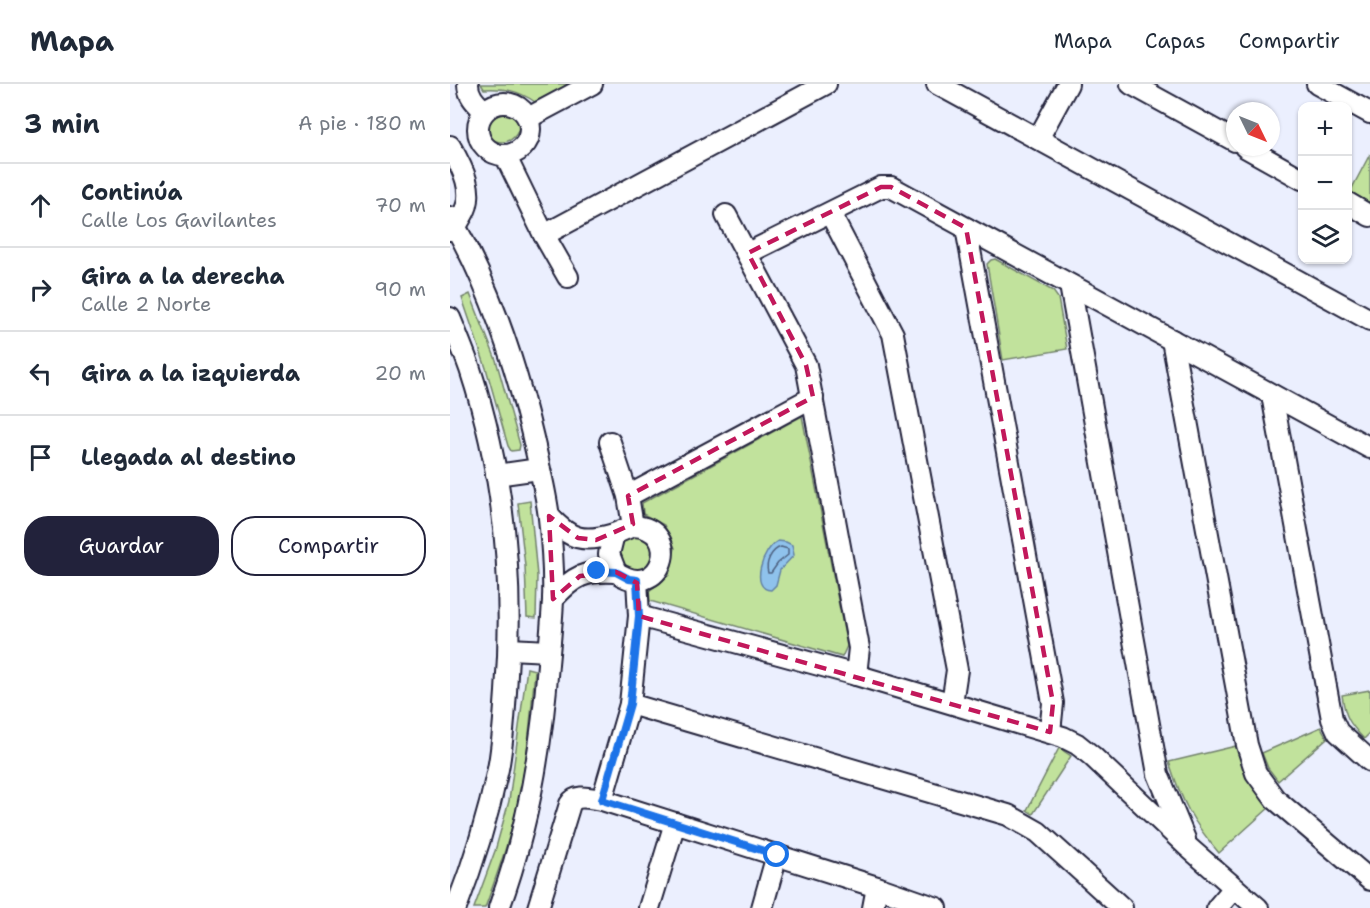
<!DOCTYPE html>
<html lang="es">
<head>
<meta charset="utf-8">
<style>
  body { margin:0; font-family:"Shantell Sans",sans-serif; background:#f2f2f3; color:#1f2937 }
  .controls { position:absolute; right:18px; top:18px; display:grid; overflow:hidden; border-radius:12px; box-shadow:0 2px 4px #0004 }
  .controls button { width:54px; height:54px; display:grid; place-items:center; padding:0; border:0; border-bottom:2px solid #e0e1e3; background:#fff; color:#1f2937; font:30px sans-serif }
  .compass { position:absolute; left:776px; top:18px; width:54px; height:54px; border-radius:50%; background:#fff; box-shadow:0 2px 4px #0004; rotate:133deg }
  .stop { position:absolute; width:18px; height:18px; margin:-14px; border:4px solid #1a73e8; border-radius:50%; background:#fff }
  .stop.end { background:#1a73e8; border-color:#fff; box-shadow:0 2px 6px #0008 }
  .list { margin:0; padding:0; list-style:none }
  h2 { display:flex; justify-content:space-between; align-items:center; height:78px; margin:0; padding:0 24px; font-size:26px }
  h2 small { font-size:20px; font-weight:400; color:#747a83 }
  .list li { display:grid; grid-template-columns:39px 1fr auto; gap:18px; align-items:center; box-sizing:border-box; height:84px; padding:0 24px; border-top:2px solid #e0e1e3 }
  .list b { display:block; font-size:22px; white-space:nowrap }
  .list p { margin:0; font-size:20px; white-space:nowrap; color:#747a83 }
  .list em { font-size:20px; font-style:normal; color:#747a83 }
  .actions { display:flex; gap:12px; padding:18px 24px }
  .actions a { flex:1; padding:14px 0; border:2px solid #22223b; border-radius:24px; text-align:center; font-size:21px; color:#22223b }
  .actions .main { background:#22223b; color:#fff }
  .icon { flex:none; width:33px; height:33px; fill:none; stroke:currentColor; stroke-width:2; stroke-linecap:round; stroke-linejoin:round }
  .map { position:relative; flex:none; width:920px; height:824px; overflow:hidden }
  header { display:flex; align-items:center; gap:36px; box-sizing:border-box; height:84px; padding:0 30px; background:#fff; border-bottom:2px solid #e0e1e3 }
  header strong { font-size:28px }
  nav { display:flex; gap:33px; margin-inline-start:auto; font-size:21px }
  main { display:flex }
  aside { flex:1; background:#fff }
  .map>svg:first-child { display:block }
</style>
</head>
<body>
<header>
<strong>Mapa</strong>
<nav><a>Mapa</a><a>Capas</a><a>Compartir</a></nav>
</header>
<main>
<aside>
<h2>3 min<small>A pie · 180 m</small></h2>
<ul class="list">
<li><svg class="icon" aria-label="ahead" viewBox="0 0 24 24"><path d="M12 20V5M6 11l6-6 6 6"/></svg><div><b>Continúa</b><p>Calle Los Gavilantes</p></div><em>70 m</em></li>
<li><svg class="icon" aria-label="right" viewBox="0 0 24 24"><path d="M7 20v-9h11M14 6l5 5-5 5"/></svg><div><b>Gira a la derecha</b><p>Calle 2 Norte</p></div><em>90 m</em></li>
<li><svg class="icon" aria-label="left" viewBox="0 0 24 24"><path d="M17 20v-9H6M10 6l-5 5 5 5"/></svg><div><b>Gira a la izquierda</b></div><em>20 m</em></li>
<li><svg class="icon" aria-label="arrive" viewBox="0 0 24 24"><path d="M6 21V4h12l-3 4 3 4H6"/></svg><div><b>Llegada al destino</b></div></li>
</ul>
<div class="actions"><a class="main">Guardar</a><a>Compartir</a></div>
</aside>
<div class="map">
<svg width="920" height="824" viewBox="0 0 920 824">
  <rect width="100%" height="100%" fill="#ebeffe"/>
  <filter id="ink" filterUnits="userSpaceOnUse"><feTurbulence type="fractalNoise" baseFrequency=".0167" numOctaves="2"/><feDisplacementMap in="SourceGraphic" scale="12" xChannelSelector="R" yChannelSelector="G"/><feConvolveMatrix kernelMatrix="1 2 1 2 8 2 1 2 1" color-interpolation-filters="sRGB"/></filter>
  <g filter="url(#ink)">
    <!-- green -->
    <g fill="#c1e29c" stroke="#72826c" stroke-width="1.5">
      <path d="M31,0H120L85,18C68,6 54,4 34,5Z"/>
      <circle cx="52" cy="41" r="17"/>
      <polygon points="920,70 920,119 900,108"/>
      <polygon points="545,175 603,207 608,214 617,265 553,276 537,180 541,176"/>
      <polygon points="20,210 46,276 70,361 69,366 61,367 58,362 36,284 12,214"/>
      <polygon points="352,332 397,562 392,573 200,517 199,507 219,491 225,464 214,441 193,430 192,419"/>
      <polygon points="80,417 87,492 86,534 77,533 75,482 68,419"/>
      <polygon points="191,450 204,463 201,481 190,488 172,483 167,465 173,454"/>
      <path d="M77,584L85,586C81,629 78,672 69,714C61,752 48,788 35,824H24L45,767L59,717Z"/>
      <path d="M920,606V649L914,655C899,639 895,633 892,611Z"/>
      <polygon points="871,643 877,654 828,697 818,684 812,669"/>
      <path d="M786,662C793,686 804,704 820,723L769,769C742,737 732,718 719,678Z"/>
      <polygon points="609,664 621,672 583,730 577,726"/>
    </g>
    <!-- water -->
    <path fill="#8fc2ec" stroke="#6382a5" stroke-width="1.5" d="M328,457L336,458L342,461L344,471L330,486L326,501L321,506C299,505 313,464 328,457Z"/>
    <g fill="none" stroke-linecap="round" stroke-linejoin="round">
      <!-- shore -->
      <path stroke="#4e6282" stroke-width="1.5" d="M331,463L338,465V471L328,479L321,489H318C315,479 321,466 331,463Z"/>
      <!-- minor casing -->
      <g stroke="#22223b" stroke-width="24">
        <g id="minor">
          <path d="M18,0C18,12 26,19 34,27"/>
          <polyline points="487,0 920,236"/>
          <polyline points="681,0 785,57"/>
          <polyline points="867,0 920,29"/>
          <circle cx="54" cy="45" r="26"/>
          <polyline points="78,34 142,0"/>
          <polyline points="588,55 618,0"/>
          <path d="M0,62C12,83 27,109 12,132C9,138 6,143 0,146"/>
          <polyline points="795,63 852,95"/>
          <polyline points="55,71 94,151 118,193"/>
          <polyline points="898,119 920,132"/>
          <polyline points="380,129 443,250 507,586 502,619"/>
          <polyline points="276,131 356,281 409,564 406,591"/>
          <path d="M0,133C43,207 70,293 88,376C92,395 97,415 99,434C102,461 104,489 103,516C102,537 100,559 98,580C92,663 78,745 49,824"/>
          <polyline points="516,144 603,619 600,648"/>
          <polyline points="94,151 376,0"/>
          <polyline points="298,169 431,103 441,103 920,364"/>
          <polyline points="620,201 708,690 735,755"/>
          <path d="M0,234C7,251 14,268 20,285C54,388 64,500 56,608C54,634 53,660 48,685C38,733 24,778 6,824"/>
          <polyline points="722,256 797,661 806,689 825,715 920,796"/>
          <polyline points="822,311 882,635 888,648 920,677"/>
          <polyline points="160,358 178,412 183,442"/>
          <polyline points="46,391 89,385"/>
          <polyline points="178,412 363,313"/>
          <path d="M99,432C120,456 134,459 164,450"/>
          <path d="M183,442C235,444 212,520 166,488L159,470L164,450Z"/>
          <path d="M103,515C123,492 136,486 166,488"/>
          <polyline points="189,532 406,591 613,653 627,660 642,672 738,763 808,824"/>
          <polyline points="59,565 99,567"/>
          <polyline points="180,620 558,731 588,748 672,824"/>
          <polyline points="152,716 180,620 189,532 187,496"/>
          <path d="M88,824L120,720C126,709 142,715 152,716L427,803L487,824"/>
          <polyline points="199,824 225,739"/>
          <polyline points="312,824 327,771"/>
          <polyline points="423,824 427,803"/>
          <polyline points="767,824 784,804"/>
        </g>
      </g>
      <!-- minor -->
      <use href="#minor" stroke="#fff" stroke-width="20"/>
    </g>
  </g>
  <g fill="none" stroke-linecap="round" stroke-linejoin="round" filter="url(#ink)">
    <!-- route -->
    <polyline stroke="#1a73e8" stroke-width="8" points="147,487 166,488 179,495 187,496 189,532 180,620 152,716 327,771"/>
  </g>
  <!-- marked area -->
  <path fill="none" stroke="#c2185b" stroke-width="4.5" stroke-dasharray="12 8" stroke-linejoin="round" d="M431,103H441L516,144L603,619L600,648L189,532L187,499L166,488L130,492L103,515L99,432L128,454L146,456L183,440L178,412L363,313L356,281L298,169Z"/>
</svg>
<div class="controls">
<button>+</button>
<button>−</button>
<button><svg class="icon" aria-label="layers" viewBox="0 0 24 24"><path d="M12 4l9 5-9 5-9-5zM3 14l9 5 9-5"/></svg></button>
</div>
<svg class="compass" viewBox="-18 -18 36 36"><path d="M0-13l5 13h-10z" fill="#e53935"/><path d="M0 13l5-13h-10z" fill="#747a83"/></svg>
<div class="stop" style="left:327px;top:771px"></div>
<div class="stop end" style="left:147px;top:487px"></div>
</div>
</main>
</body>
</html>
